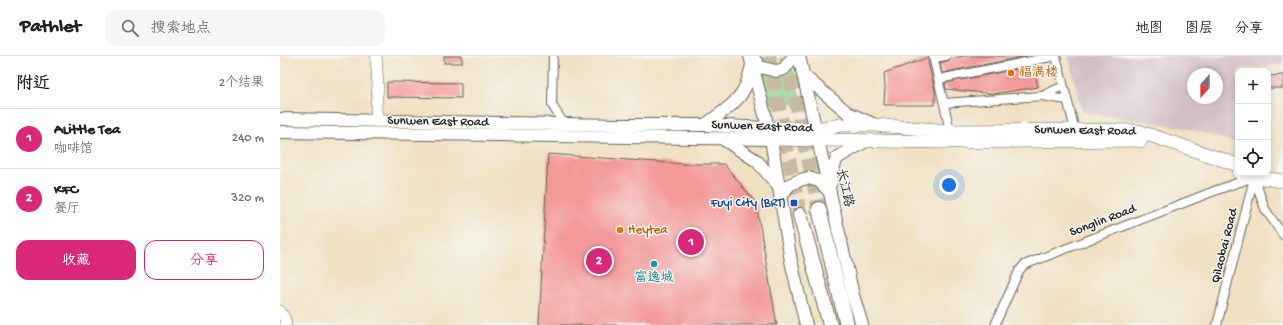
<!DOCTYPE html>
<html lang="zh">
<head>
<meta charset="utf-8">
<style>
  body { margin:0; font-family:"Gochi Hand","LXGW WenKai TC",sans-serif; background:#f6f6f6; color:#202124 }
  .controls { position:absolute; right:12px; top:12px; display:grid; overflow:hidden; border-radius:8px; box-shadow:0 2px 6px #0003 }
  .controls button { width:36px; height:36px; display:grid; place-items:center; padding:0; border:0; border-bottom:1px solid #e0e0e0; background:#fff; color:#202124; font:20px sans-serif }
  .compass { position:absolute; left:907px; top:12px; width:36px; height:36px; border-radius:50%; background:#fff; box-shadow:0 2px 6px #0003; rotate:201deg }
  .you { position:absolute; left:669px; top:129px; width:14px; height:14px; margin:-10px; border:3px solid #fff; border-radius:50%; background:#1a73e8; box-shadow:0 0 0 6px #1a73e833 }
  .badge { display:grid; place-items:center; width:26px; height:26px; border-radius:50%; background:#db2777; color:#fff; font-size:13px; font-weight:700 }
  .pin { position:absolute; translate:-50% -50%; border:2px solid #fff; box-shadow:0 1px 4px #0006 }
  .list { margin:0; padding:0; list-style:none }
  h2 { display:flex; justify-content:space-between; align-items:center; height:52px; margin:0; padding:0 16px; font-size:17px }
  h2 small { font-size:13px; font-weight:400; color:#757577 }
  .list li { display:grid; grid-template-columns:26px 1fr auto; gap:12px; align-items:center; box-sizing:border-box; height:60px; padding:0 16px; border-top:1px solid #e0e0e0 }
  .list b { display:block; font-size:15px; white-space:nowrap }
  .list p { margin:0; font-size:13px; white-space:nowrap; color:#757577 }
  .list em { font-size:13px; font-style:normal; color:#757577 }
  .actions { display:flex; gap:8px; padding:12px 16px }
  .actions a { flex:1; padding:9px 0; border:1px solid #db2777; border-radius:12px; text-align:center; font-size:14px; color:#db2777 }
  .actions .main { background:#db2777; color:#fff }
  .icon { flex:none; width:22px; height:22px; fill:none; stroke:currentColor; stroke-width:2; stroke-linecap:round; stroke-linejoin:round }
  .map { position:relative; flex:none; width:1003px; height:269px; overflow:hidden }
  header { display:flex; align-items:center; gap:24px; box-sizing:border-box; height:56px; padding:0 20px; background:#fff; border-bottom:1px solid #e0e0e0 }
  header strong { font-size:19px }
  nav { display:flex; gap:22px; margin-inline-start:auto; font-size:14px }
  .search { width:280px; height:36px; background:#f6f6f6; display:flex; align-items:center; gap:10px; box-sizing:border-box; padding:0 14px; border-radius:12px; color:#757577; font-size:15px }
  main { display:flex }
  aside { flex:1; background:#fff }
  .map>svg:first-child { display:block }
</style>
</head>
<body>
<header>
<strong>Pathlet</strong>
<div class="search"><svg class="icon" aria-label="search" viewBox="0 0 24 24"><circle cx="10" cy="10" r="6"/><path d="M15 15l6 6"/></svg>搜索地点</div>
<nav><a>地图</a><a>图层</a><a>分享</a></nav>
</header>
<main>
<aside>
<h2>附近<small>2个结果</small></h2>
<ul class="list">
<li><span class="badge">1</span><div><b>ALittle Tea</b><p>咖啡馆</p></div><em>240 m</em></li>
<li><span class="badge">2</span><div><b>KFC</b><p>餐厅</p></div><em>320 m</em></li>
</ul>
<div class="actions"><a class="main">收藏</a><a>分享</a></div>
</aside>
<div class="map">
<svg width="1003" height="269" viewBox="0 0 1003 269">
  <rect width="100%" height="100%" fill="#f6f6f2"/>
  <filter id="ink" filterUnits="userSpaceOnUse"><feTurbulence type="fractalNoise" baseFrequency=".025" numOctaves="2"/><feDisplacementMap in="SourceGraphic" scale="8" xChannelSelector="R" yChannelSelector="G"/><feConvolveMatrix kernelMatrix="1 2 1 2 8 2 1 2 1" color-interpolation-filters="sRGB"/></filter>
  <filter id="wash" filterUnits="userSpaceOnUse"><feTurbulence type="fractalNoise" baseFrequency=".012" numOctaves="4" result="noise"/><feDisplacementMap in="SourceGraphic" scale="16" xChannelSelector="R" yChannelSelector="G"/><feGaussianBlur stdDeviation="0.9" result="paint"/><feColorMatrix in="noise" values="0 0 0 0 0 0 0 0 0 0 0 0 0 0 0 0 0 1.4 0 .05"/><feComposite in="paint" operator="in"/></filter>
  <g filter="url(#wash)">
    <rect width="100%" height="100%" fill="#f0e1c3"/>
    <!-- industrial -->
    <path fill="#d2bec5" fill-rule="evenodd" d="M788,0H1003V8L959,13V15H958V87L901,71L803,56ZM913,18H937V42H913Z"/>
    <!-- green -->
    <polygon fill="#87c881" stroke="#52724e" points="512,10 521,47 490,47 482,14"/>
    <g id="blocks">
      <!-- building -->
      <g fill="#f39999">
        <rect x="164" y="0" width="18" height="7"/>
        <polygon points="682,0 747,0 662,17 660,7"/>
        <polygon points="647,2 655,35 655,49 604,49 605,31 604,17"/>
        <polygon points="753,10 758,31 713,38 666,33 665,27"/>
        <polygon points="1003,19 1003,32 988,32 988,20"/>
        <polygon points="107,26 181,27 181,42 107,41"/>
        <polygon points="268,98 404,108 444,108 476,147 497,269 259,269"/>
      </g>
    </g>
  </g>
  <g filter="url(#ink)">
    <use href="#blocks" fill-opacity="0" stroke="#666156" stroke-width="1"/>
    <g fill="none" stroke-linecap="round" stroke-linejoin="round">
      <!-- trunk-tunnel -->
      <g stroke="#c6baa2" stroke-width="14" stroke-dasharray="14 7" stroke-linecap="butt">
        <polyline points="489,0 520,159"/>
        <polyline points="506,0 539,153"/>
      </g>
      <!-- minor casing -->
      <g stroke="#666156" stroke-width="10">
        <g id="minor">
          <polyline points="273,0 272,49 284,68"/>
          <polyline points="653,0 671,79"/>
          <polyline points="776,0 796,78"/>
          <polyline points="654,2 666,0"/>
          <polyline points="659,23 776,0"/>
          <polyline points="762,40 787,44"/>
          <polyline points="664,47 762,40 783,30"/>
          <polyline points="715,269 739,215 744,209 937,134 974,121 985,153 1003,179"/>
          <polyline points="937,269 974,122"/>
        </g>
      </g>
      <!-- tertiary casing -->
      <g stroke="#666156" stroke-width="12">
        <g id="tertiary">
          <polyline points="96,0 98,29 96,51 97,65"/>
          <polyline points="0,255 4,261 6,269"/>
        </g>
      </g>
      <!-- secondary casing -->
      <g stroke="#666156" stroke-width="14">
        <g id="secondary">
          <polyline points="470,0 491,83 511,205 526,269"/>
          <polyline points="472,0 480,11 496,15 504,13 514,0"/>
          <polyline points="519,0 573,239 582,269"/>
          <polyline points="523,19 568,57 595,69"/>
          <polyline points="0,63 340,69 425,69 487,72"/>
          <path d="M425,69C438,59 457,48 464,33C468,26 470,17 472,9"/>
          <polyline points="0,76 491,83"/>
          <polyline points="443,83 477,105 499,131"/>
          <polyline points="551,127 552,116 557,102 586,85"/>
          <polyline points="501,141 509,129 520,124 528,122 539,125 550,136"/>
        </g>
      </g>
      <!-- primary casing -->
      <g stroke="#666156" stroke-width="14">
        <g id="primary">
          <polyline points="487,72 535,73 561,69 595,69 670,75 795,74 858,75 958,109"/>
          <polyline points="491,83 661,86 856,84 861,85"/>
          <polyline points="959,117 969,120 1003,125"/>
        </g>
      </g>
      <!-- trunk casing -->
      <g stroke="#666156" stroke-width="16">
        <g id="trunk">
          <polyline points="539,153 567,269"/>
          <polyline points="520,159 550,269"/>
        </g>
      </g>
      <!-- minor -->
      <use href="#minor" stroke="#fff" stroke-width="8"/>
      <!-- tertiary -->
      <use href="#tertiary" stroke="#fff" stroke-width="11"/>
      <!-- secondary -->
      <use href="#secondary" stroke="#fff" stroke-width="12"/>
      <!-- primary -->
      <use href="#primary" stroke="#fff" stroke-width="13"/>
      <!-- trunk -->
      <use href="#trunk" stroke="#fff" stroke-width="14"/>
    </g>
  </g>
  <!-- markers -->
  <g fill="#e8710a" stroke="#f6f6f2" stroke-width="1.5">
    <circle cx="731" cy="17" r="4"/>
    <circle cx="340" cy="174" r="4"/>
  </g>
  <rect fill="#1a4fb4" stroke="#f6f6f2" stroke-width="1.5" x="510" y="143" width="8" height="8" rx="2"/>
  <circle fill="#0f9aa8" stroke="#f6f6f2" stroke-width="1.5" cx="374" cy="208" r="4"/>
  <g text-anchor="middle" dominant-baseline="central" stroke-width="3" stroke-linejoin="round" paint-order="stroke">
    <!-- food labels -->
    <g font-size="13" fill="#c56008" stroke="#f6f6f2" text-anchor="start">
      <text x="739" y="17">福满楼</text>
      <text x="348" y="174">Heytea</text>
    </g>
    <!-- street labels -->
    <g font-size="13" fill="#1c1c1c" stroke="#f6f6f2">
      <text transform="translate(158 66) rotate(1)">Sunwen East Road</text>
      <text transform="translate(482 71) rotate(2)">Sunwen East Road</text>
      <text transform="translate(805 75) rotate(1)">Sunwen East Road</text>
      <text transform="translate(564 132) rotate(77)">长江路</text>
      <text transform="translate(823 165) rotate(-21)">Songlin Road</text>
      <text transform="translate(945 190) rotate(-76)">Qilaobai Road</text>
    </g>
    <!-- transit labels -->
    <g font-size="13" fill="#164399" stroke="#f6f6f2" text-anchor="end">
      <text x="506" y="147">Fuyi City (BRT)</text>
    </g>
    <!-- culture labels -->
    <g font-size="13" fill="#0d838f" stroke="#f6f6f2">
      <text x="374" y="222">富逸城</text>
    </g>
  </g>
</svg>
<div class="controls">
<button>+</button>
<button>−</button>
<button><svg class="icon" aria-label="locate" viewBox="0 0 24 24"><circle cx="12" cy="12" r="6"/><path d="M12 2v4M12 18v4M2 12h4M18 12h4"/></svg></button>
</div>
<svg class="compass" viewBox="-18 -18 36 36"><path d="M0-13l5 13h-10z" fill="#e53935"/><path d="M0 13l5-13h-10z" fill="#757577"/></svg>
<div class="you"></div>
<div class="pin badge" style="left:411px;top:186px">1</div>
<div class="pin badge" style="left:319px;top:205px">2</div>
</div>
</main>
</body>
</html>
